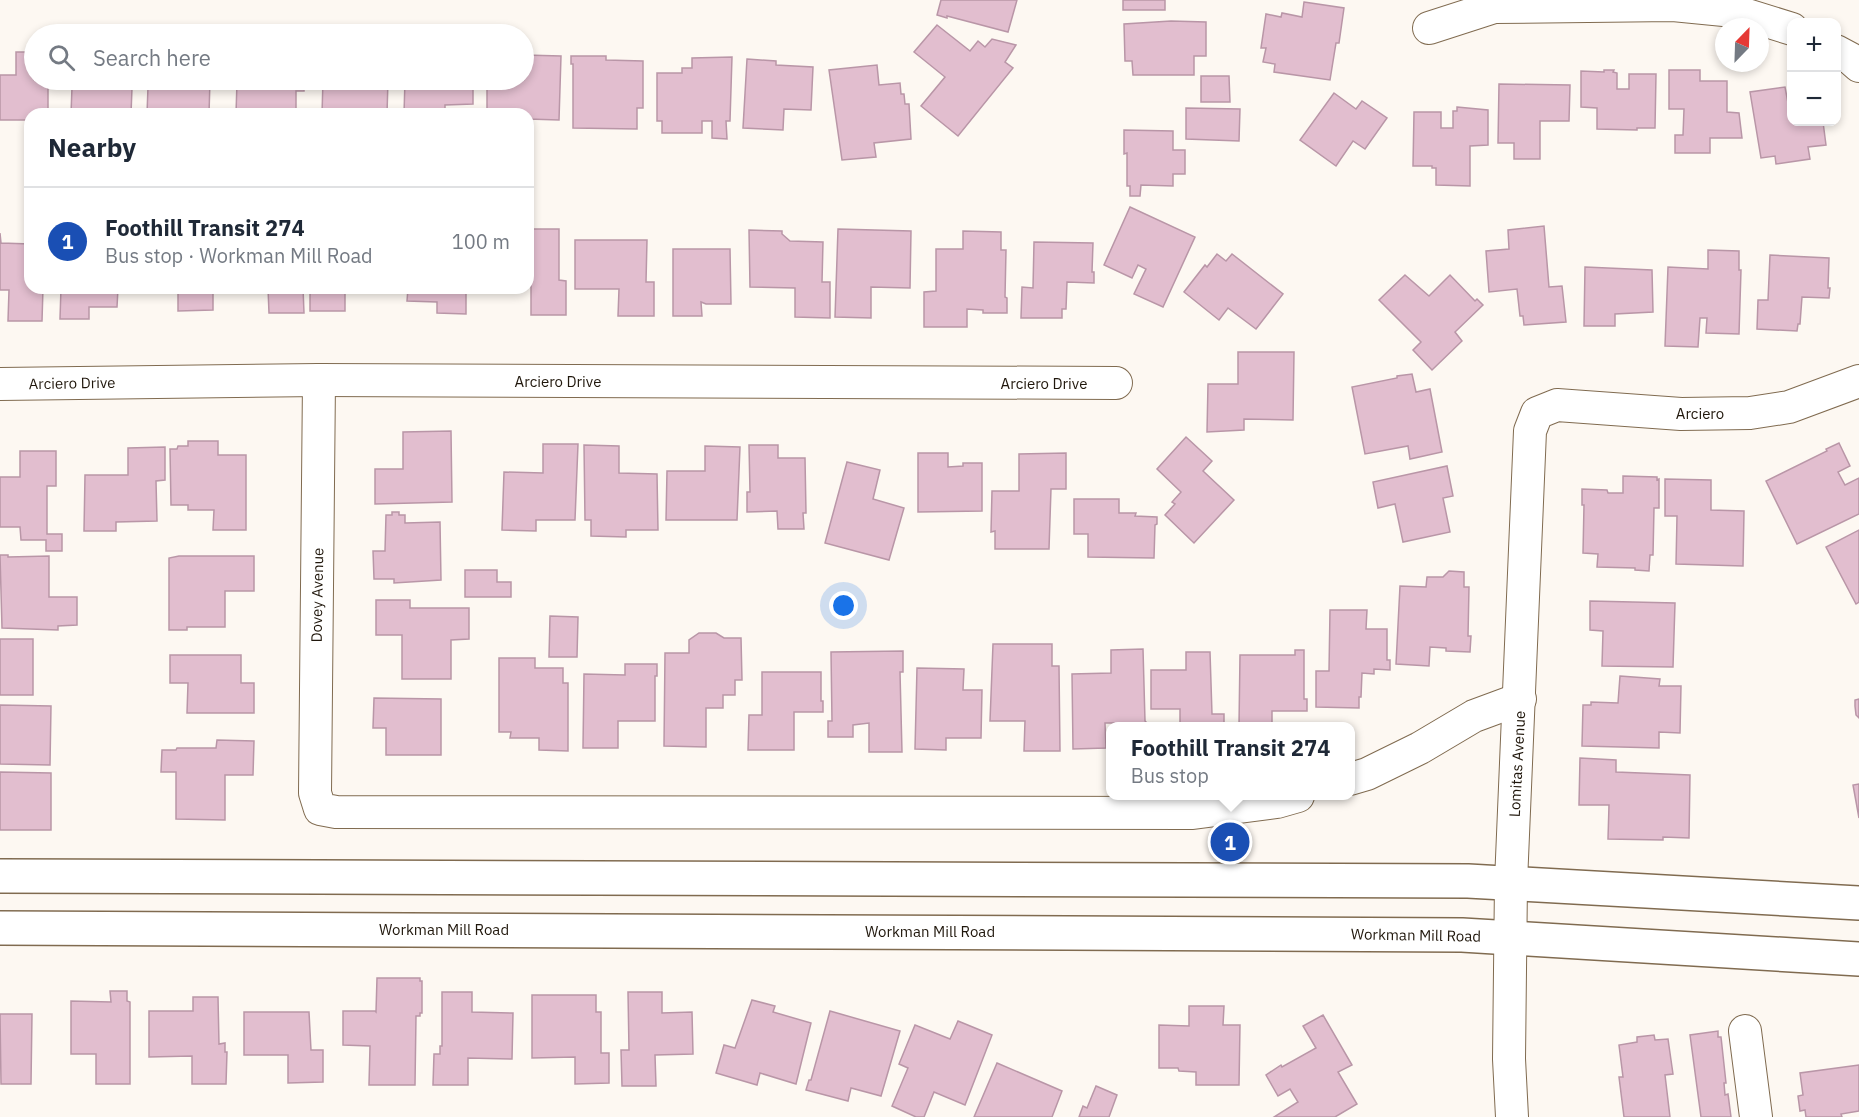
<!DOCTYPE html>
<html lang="en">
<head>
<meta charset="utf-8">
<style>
  body { margin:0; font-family:"IBM Plex Sans",sans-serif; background:#f6f6f7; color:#1f2937 }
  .controls { position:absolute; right:18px; top:18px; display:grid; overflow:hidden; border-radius:12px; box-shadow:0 3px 9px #0003 }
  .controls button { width:54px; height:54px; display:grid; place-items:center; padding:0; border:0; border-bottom:2px solid #e0e1e3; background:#fff; color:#1f2937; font:30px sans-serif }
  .compass { position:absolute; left:1715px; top:18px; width:54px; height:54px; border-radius:50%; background:#fff; box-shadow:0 3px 9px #0003; rotate:23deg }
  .you { position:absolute; left:844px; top:606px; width:21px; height:21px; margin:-15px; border:4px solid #fff; border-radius:50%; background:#1a73e8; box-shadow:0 0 0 9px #1a73e833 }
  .badge { display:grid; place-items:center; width:39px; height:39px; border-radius:50%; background:#6c6a06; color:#fff; font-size:20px; font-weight:700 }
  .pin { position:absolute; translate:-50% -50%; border:3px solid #fff; box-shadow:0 2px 6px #0006 }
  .popup { position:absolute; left:1106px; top:722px; width:249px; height:78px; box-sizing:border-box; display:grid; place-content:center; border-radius:12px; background:#fff; filter:drop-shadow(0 2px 4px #0005); font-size:20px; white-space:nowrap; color:#747a83 }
  .popup b { font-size:22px; color:#1f2937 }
  .popup::after { content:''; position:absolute; left:50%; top:100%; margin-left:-12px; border:12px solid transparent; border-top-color:#fff }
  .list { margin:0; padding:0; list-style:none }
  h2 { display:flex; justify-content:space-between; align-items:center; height:78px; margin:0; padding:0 24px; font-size:26px }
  h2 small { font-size:20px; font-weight:400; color:#747a83 }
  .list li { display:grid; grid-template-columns:39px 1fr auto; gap:18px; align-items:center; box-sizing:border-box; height:108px; padding:0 24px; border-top:2px solid #e0e1e3 }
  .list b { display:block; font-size:22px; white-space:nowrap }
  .list p { margin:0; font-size:20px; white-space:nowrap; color:#747a83 }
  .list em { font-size:20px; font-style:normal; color:#747a83 }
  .icon { flex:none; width:33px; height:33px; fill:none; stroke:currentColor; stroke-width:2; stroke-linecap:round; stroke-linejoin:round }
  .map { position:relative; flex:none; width:1859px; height:1117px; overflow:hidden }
  .search { position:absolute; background:#fff; box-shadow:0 3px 9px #0003; left:24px; top:24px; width:510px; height:66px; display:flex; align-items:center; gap:15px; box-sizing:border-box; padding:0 21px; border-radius:33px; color:#747a83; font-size:22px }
  .panel { position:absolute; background:#fff; box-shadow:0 3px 9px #0003; left:24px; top:108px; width:510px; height:186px; border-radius:18px }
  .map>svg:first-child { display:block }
</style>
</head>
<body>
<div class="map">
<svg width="1859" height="1117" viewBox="0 0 1859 1117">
  <rect width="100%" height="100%" fill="#fdf8f2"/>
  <!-- building -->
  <g fill="#e2becf" stroke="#b996a7" stroke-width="1.5">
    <polygon points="941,0 1017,0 1008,32 947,16 947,18 937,15"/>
    <rect x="1123" y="0" width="42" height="10"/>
    <polygon points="1304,2 1344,8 1339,43 1336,43 1330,80 1274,72 1275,64 1263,62 1266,48 1261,48 1266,14 1281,17 1282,13 1302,17"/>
    <polygon points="1171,21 1206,22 1206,56 1194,56 1194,75 1133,75 1132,61 1125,61 1124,24"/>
    <polygon points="937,25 970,51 978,41 985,47 992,39 1016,45 1005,62 1013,68 958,136 921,106 945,77 914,52"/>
    <polygon points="16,52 34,52 34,80 48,80 48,114 30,114 30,120 0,120 0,75 16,75"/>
    <polygon points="524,55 561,56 559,120 528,119 528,114 487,114 487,82 486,83 486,80 524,80"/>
    <polygon points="571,56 606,56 606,60 643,61 643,108 637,108 637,129 573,128 573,64 571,64"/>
    <polygon points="732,57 730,121 726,121 727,139 712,138 712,121 702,121 702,133 662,133 662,121 657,121 657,73 682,73 682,68 692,68 692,58"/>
    <polygon points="747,59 776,61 776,65 813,67 811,110 784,109 783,130 743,128"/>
    <polygon points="877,65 879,85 900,83 901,94 904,94 905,104 909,104 911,139 874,143 876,157 842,160 829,70"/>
    <polygon points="1604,70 1614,70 1613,72 1617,73 1617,89 1629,89 1629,74 1656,74 1655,128 1637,128 1637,130 1597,129 1597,108 1581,107 1581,71 1604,72"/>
    <polygon points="1669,70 1700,70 1700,81 1727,81 1727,112 1739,113 1742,138 1710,138 1710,153 1675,153 1675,135 1683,135 1684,109 1669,109"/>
    <polygon points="1201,76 1229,76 1230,102 1201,102"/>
    <polygon points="62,80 92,80 92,88 132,88 131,114 71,114 72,87 61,87"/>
    <polygon points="174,80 210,80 209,114 147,114 148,87 174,88"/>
    <polygon points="242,80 304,80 304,91 296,91 296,114 236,114 237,82 242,82"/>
    <polygon points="323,80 388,80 387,114 322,114"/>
    <polygon points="405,80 473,80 473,104 445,105 445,114 404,114"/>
    <polygon points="1499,84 1570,85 1569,121 1540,121 1540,159 1514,159 1514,143 1498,143"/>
    <polygon points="1785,87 1788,103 1792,103 1792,122 1823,122 1826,145 1808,147 1810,159 1776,164 1775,156 1761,158 1750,92"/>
    <polygon points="1334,93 1356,109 1362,101 1387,118 1365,149 1353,141 1336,166 1300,140"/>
    <polygon points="1457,107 1488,110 1488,145 1470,146 1470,186 1436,185 1436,168 1432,168 1432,166 1413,166 1414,112 1441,112 1441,128 1453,128 1453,111 1457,111"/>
    <polygon points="1186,108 1240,109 1239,141 1186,139"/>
    <polygon points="1124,130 1173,131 1173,150 1185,150 1185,174 1173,174 1173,186 1141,185 1140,196 1130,196 1130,186 1127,186 1127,153 1124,154"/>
    <polygon points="1130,207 1195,237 1163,307 1134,294 1146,269 1138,265 1132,278 1104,265"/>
    <polygon points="1544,226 1549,287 1562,286 1566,322 1524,325 1523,316 1520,316 1517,289 1489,292 1486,251 1509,249 1508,230"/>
    <polygon points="528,229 559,229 559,280 566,281 566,315 531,315 531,286 528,286"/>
    <polygon points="838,229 911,231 910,288 871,287 871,318 835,317"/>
    <polygon points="749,230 782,231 782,234 790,241 823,242 822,282 830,282 830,318 795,317 795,288 750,287"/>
    <polygon points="963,231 1001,232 1001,250 1006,250 1005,297 1007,298 1007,313 983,313 983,310 967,309 967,327 924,327 924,292 936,291 936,249 963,249"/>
    <polygon points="0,233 1,243 30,244 30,288 43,288 42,321 8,321 9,290 0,290"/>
    <polygon points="575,240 647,240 646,282 654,282 654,316 618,316 619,289 575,289"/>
    <polygon points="1034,242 1093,243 1092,272 1094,272 1094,283 1067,282 1066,309 1062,309 1062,318 1021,318 1022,287 1033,288"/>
    <polygon points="673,249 730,249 731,304 706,304 701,302 702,316 673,316"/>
    <polygon points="1708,250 1739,251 1739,270 1741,270 1739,334 1706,333 1707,318 1700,318 1698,347 1665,346 1668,267 1708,269"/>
    <polygon points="1217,254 1226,261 1232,254 1283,294 1256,329 1228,308 1219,320 1184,292 1205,265 1207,267"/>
    <polygon points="1770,255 1829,258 1828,288 1830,288 1829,298 1802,297 1800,324 1798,324 1797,331 1757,329 1758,300 1768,300"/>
    <polygon points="1585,267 1652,270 1653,312 1615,314 1615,326 1584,326"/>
    <polygon points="1405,275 1429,296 1450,275 1475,301 1477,299 1483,305 1455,332 1462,341 1432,370 1413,350 1421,342 1379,300"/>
    <polygon points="61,288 118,288 117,307 89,307 89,319 60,319"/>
    <polygon points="178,288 213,288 213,310 178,311"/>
    <polygon points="268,288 303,288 304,313 269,313"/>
    <rect x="310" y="288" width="35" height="23"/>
    <polygon points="408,288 466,288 466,314 437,313 437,302 407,301"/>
    <polygon points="1238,352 1294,352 1293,420 1244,419 1244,430 1207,432 1208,384 1238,384"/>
    <polygon points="1412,374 1416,392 1430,389 1442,452 1410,459 1408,446 1365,454 1352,387 1397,378 1397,376"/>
    <polygon points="451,431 452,502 375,504 375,469 403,469 403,432"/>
    <polygon points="1186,437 1212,461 1203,471 1234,500 1194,543 1165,515 1175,504 1172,502 1181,492 1157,469"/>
    <polygon points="188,441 218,441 218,455 246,455 246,530 213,530 214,510 188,510 188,505 171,505 170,449 177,449 178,446 188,446"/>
    <polygon points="1839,443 1850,466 1838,472 1845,485 1859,478 1859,514 1797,544 1766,481 1827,451 1826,449"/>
    <polygon points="543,444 578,444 575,520 536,520 536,531 502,530 504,472 543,473"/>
    <polygon points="584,445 619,446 619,473 657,474 658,530 626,530 626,537 591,536 591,520 585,520"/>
    <polygon points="749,445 778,445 778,458 805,458 806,513 803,513 804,529 778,529 777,511 747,512 747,492 750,492"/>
    <polygon points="705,446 740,447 737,520 666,520 667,471 705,471"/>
    <polygon points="165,447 165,480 156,481 157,521 116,522 116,531 84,531 85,475 128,475 128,448"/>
    <polygon points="20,451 56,451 56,486 47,486 47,534 62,534 62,551 46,551 46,540 21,540 20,527 0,527 0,477 20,477"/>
    <polygon points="918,453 948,453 948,467 963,466 963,463 982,463 982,511 918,512"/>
    <polygon points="1066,453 1066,489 1051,489 1049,549 995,549 995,531 991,532 992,491 1019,491 1019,454"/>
    <polygon points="847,462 880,470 873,499 904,508 889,560 825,543"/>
    <polygon points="1447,466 1453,496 1443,498 1450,532 1403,542 1395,504 1378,508 1373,482"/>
    <polygon points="1623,476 1657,477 1657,480 1659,479 1659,508 1654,508 1653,555 1650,555 1649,571 1635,570 1635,568 1597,567 1598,554 1583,553 1584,505 1582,505 1582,489 1607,490 1608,493 1623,493"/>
    <polygon points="1665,479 1711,480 1711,510 1744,511 1743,566 1676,564 1677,516 1665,516"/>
    <polygon points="1074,499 1119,499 1119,513 1136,513 1135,516 1157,517 1157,524 1155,525 1154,558 1088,557 1088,534 1074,534"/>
    <polygon points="392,512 399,512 399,515 405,515 405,523 440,522 441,580 394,583 394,579 374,579 373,551 385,551 386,515 392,515"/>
    <polygon points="1859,530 1859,602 1856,604 1826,547"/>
    <polygon points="0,555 8,555 8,557 49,556 49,597 77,597 77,625 58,626 58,630 2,628"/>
    <polygon points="179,556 254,556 254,591 225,591 225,627 187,627 187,630 169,630 169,558"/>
    <polygon points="465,570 497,570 497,582 511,582 511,597 465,597"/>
    <polygon points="1449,571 1464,572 1464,587 1469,587 1468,636 1471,636 1470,652 1446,651 1446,648 1430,647 1429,666 1396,664 1400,586 1426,587 1427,577 1443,577"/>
    <polygon points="376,600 410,600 410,608 469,608 469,639 451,640 451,679 402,679 402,635 376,635"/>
    <polygon points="1590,601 1675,603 1673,667 1602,666 1603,631 1590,630"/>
    <polygon points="1330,610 1367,610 1366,629 1387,629 1387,660 1390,660 1390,670 1374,669 1374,674 1362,673 1361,697 1359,697 1359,708 1316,707 1316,671 1329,671"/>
    <polygon points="550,616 578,617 577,657 549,657"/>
    <polygon points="699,633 716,633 724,638 741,638 742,680 735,680 735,695 723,695 723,708 706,708 706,747 664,746 665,653 689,653 689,640"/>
    <rect x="0" y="639" width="33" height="56"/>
    <polygon points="993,644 1052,644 1052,666 1059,666 1060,751 1024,751 1025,721 990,721"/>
    <polygon points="1143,649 1145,721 1146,722 1147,726 1114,726 1114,723 1105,723 1106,748 1073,749 1072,674 1111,673 1111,650"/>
    <polygon points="1295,650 1304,650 1304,699 1307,699 1307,711 1272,711 1272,726 1239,726 1240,655 1295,655"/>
    <polygon points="903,651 903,672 900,672 902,752 869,752 869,723 853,725 853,737 828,737 828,721 832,721 831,652"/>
    <polygon points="1186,652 1210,652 1212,714 1224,714 1224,726 1180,726 1180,709 1151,709 1151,670 1186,670"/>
    <polygon points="170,655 241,655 241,683 254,683 254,713 187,713 188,683 170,683"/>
    <polygon points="499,658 535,658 535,668 563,668 563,683 568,683 568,751 539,750 539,738 510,738 511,732 499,732"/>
    <polygon points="625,664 657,664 657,676 655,676 655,721 618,721 618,748 583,748 584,674 625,675"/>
    <polygon points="917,668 964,669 963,690 982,690 981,738 946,738 946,750 915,749"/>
    <polygon points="762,672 821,672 821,701 823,701 823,712 794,712 794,750 748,750 749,715 762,715"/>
    <polygon points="1620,676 1660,679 1659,686 1681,686 1680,733 1659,732 1659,748 1582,746 1583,705 1591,705 1591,702 1618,703"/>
    <polygon points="374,698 441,699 441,755 386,755 386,728 373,728"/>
    <polygon points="1859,699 1859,718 1856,715 1855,706 1855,700"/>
    <polygon points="0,705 51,706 50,765 0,764"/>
    <polygon points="217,740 254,741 253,775 225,775 225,820 176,819 176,772 161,772 162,750 176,750 177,748 216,748"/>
    <polygon points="1580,758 1616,760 1616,772 1690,775 1689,838 1663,837 1663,840 1608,839 1609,805 1579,805"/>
    <polygon points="0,772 51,773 51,830 0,830"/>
    <polygon points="1859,784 1859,818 1853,785"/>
    <polygon points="377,978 420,978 420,981 422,981 422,1013 420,1013 420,1016 416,1016 415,1085 369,1085 370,1046 343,1045 343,1011 375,1011 376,1012"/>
    <polygon points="110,991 127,991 127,1001 130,1002 130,1084 96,1084 96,1054 71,1054 71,1001 111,1002"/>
    <polygon points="442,992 472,992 472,1012 513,1013 512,1059 468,1058 468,1085 433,1085 434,1054 440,1054 440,1046 442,1046"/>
    <polygon points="628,992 662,992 662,1013 692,1012 693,1054 655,1055 656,1086 622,1086 621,1050 629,1050"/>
    <polygon points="532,995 596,995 596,1012 601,1012 601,1053 609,1053 609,1083 575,1084 575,1057 532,1058"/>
    <polygon points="193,997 218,997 219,1044 225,1043 225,1052 227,1052 226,1084 192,1084 192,1056 149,1057 149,1011 193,1011"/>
    <polygon points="752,1000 775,1006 773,1012 811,1023 796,1084 760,1073 757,1085 716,1073 724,1045 735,1048"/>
    <polygon points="1189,1006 1224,1006 1223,1025 1240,1025 1239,1085 1196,1085 1196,1072 1179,1071 1178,1068 1159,1068 1159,1025 1189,1026"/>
    <polygon points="830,1011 900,1031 881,1096 851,1088 848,1101 806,1090 809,1080 811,1080"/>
    <polygon points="244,1012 309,1012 311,1050 323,1050 323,1082 288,1083 288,1055 244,1055"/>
    <polygon points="0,1014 32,1014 31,1084 1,1084"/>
    <polygon points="1323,1015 1352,1065 1338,1072 1357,1104 1335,1117 1274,1117 1298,1102 1290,1089 1278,1096 1266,1075 1281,1065 1282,1067 1316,1048 1303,1026"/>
    <polygon points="958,1021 992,1035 965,1105 934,1092 924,1117 916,1117 892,1106 908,1068 899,1064 915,1025 950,1039"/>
    <polygon points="1718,1031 1718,1037 1721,1037 1726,1083 1724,1083 1725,1095 1728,1094 1731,1117 1701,1117 1690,1035"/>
    <polygon points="1654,1035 1655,1040 1668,1039 1673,1074 1665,1075 1670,1117 1624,1117 1619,1077 1623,1077 1619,1045 1637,1042 1637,1037"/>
    <polygon points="997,1063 1062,1091 1052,1117 974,1117"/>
    <polygon points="1859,1065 1859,1111 1841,1114 1842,1117 1806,1117 1805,1110 1800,1111 1798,1096 1803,1095 1800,1073"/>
    <polygon points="1096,1086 1117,1095 1109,1117 1079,1117 1083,1106 1087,1108"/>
  </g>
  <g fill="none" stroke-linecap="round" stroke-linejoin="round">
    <!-- minor casing -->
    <g stroke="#806b50" stroke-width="34">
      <g id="minor">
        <polyline points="1429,28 1494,7 1673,5 1734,11 1792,29"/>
        <polyline points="1836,51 1851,59 1859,66"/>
        <polyline points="319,380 315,793 320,809 336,812 1193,813 1277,802 1298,796"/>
        <polyline points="0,384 319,380 1116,383"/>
        <polyline points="1350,779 1367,774 1420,748 1474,716 1520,699"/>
        <polyline points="1745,1031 1756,1117"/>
        <polyline points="1512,1117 1509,1059 1511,882 1530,431 1537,413 1557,405 1681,414 1750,413 1789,407 1859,381"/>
      </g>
    </g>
    <!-- major casing -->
    <g stroke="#806b50" stroke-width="36">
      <g id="major">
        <polyline points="0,876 1468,881 1859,903"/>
        <polyline points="0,928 1462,935 1859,959"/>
      </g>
    </g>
    <!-- minor -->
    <use href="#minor" stroke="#fff" stroke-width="32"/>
    <!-- major -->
    <use href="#major" stroke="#fff" stroke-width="33"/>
  </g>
  <g text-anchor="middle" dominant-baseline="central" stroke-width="4.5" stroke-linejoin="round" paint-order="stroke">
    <!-- street labels -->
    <g font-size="15" fill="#20170c" stroke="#fff">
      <text x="558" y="381">Arciero Drive</text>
      <text transform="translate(72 383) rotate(-1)">Arciero Drive</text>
      <text x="1044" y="383">Arciero Drive</text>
      <text x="1700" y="413">Arciero</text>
      <text transform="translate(317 595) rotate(-89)">Dovey Avenue</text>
      <text transform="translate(1517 764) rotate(-87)">Lomitas Avenue</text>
      <text x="444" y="929">Workman Mill Road</text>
      <text x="930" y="931">Workman Mill Road</text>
      <text transform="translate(1416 935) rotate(1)">Workman Mill Road</text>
    </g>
  </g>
</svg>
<div class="controls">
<button>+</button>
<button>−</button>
</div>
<svg class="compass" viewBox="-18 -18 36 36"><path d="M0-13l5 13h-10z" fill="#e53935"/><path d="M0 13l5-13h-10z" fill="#747a83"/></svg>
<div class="you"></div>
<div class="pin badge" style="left:1230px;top:842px;background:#1a4fb4">1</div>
<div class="popup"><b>Foothill Transit 274</b>Bus stop</div>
<div class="search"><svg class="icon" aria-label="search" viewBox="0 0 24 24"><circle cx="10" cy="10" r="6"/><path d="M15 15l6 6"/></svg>Search here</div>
<section class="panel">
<h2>Nearby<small></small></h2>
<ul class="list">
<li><span class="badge" style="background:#1a4fb4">1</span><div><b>Foothill Transit 274</b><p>Bus stop · Workman Mill Road</p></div><em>100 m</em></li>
</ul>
</section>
</div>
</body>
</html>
